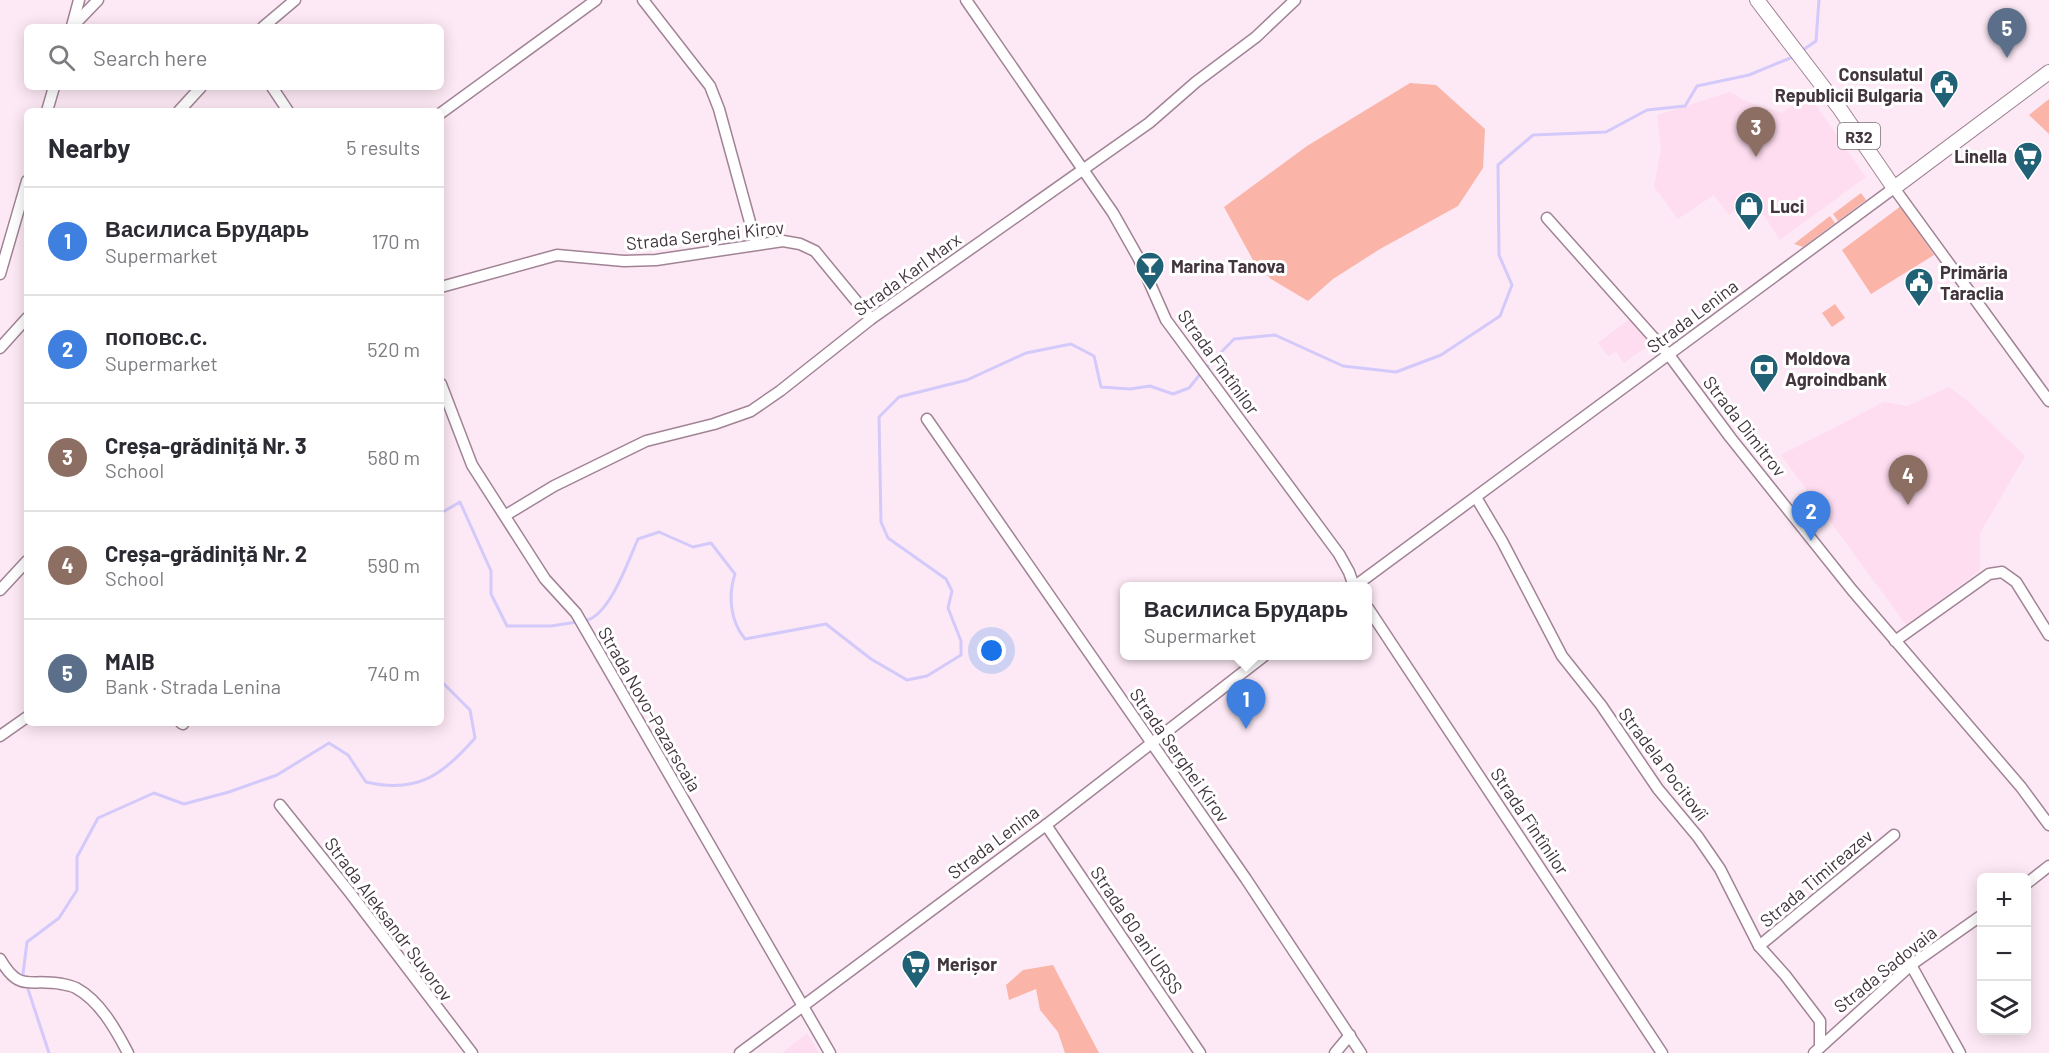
<!DOCTYPE html>
<html lang="en">
<head>
<meta charset="utf-8">
<style>
  body { margin:0; font-family:Barlow,sans-serif; background:#f7f7f7; color:#2b2b33 }
  .controls { position:absolute; right:18px; bottom:18px; display:grid; overflow:hidden; border-radius:9px; box-shadow:0 3px 15px #0003 }
  .controls button { width:54px; height:54px; display:grid; place-items:center; padding:0; border:0; border-bottom:2px solid #e1e1e2; background:#fff; color:#2b2b33; font:30px sans-serif }
  .you { position:absolute; left:992px; top:651px; width:21px; height:21px; margin:-15px; border:4px solid #fff; border-radius:50%; background:#1a73e8; box-shadow:0 0 0 9px #1a73e833 }
  .badge { display:grid; place-items:center; width:39px; height:39px; border-radius:50%; background:#216176; color:#fff; font-size:20px; font-weight:700 }
  .pin { position:absolute; translate:-50% -50px; filter:drop-shadow(0 2px 3px #0008) }
  .pin::after { content:''; position:absolute; top:32px; width:21px; height:18px; background:inherit; clip-path:polygon(0 0,100% 0,50% 100%) }
  .popup { position:absolute; left:1120px; top:582px; width:252px; height:78px; box-sizing:border-box; display:grid; place-content:center; border-radius:9px; background:#fff; filter:drop-shadow(0 2px 4px #0005); font-size:20px; white-space:nowrap; color:#7c7c81 }
  .popup b { font-size:22px; color:#2b2b33 }
  .popup::after { content:''; position:absolute; left:50%; top:100%; margin-left:-12px; border:12px solid transparent; border-top-color:#fff }
  .list { margin:0; padding:0; list-style:none }
  h2 { display:flex; justify-content:space-between; align-items:center; height:78px; margin:0; padding:0 24px; font-size:26px }
  h2 small { font-size:20px; font-weight:400; color:#7c7c81 }
  .list li { display:grid; grid-template-columns:39px 1fr auto; gap:18px; align-items:center; box-sizing:border-box; height:108px; padding:0 24px; border-top:2px solid #e1e1e2 }
  .list b { display:block; font-size:22px; white-space:nowrap }
  .list p { margin:0; font-size:20px; white-space:nowrap; color:#7c7c81 }
  .list em { font-size:20px; font-style:normal; color:#7c7c81 }
  .icon { flex:none; width:33px; height:33px; fill:none; stroke:currentColor; stroke-width:2; stroke-linecap:round; stroke-linejoin:round }
  .map { position:relative; flex:none; width:2049px; height:1053px; overflow:hidden }
  .search { position:absolute; background:#fff; box-shadow:0 3px 15px #0003; left:24px; top:24px; width:420px; height:66px; display:flex; align-items:center; gap:15px; box-sizing:border-box; padding:0 21px; border-radius:9px; color:#7c7c81; font-size:22px }
  .panel { position:absolute; background:#fff; box-shadow:0 3px 15px #0003; left:24px; top:108px; width:420px; height:618px; border-radius:9px }
  .map>svg:first-child { display:block }
</style>
</head>
<body>
<div class="map">
<svg width="2049" height="1053" viewBox="0 0 2049 1053">
  <rect width="100%" height="100%" fill="#fde9f5"/>
  <!-- built -->
  <g fill="#feddf0">
    <polygon points="1730,92 1748,102 1782,113 1808,94 1866,177 1780,240 1756,203 1749,208 1745,203 1729,215 1714,195 1678,219 1654,187 1661,148 1657,115"/>
    <polygon points="1631,318 1653,342 1624,363 1616,352 1608,356 1598,343"/>
    <polygon points="1949,387 1969,402 2025,456 1980,533 1980,570 1907,626 1781,455 1884,402 1907,406"/>
    <polygon points="807,1033 819,1053 782,1053"/>
  </g>
  <!-- green -->
  <g fill="#fab4a8">
    <polygon points="1410,83 1436,85 1485,129 1483,168 1458,206 1380,249 1333,279 1308,301 1271,279 1254,262 1224,207 1307,146"/>
    <polygon points="2049,99 2049,134 2029,115"/>
    <polygon points="1861,193 1866,200 1838,221 1833,214"/>
    <polygon points="1901,206 1934,255 1871,294 1842,250"/>
    <polygon points="1830,216 1835,223 1803,247 1794,244"/>
    <polygon points="1835,304 1845,318 1832,327 1822,313"/>
    <polygon points="1053,965 1099,1053 1065,1053 1058,1032 1040,1010 1036,989 1009,1000 1006,985 1023,970"/>
  </g>
  <g fill="none" stroke-linecap="round" stroke-linejoin="round">
    <!-- stream -->
    <g stroke="#d3c9fa" stroke-width="3">
      <polyline points="1800,52 1816,41 1819,0"/>
      <polyline points="1206,368 1234,339 1275,335 1343,366 1396,372 1441,355 1500,316 1512,285 1499,255 1498,165 1533,135 1606,132 1647,110 1685,106 1697,86 1749,75 1795,56"/>
      <polyline points="441,513 460,502 491,571 491,594 507,626 551,626 577,622"/>
      <path d="M584,621C609,618 628,561 638,539L659,532L693,547L711,543L735,574C728,595 730,621 745,639L826,624L871,659L907,680L927,676L961,655V641L948,608L952,591L946,579L888,538L881,522L879,417L899,397L967,380L1026,353L1071,344L1094,356L1101,387L1130,389L1150,386L1173,394L1189,388L1201,373"/>
      <path d="M49,1053L23,974L27,942L59,918L77,890V857L98,818L154,793L184,804L229,792L277,775L329,743L348,755L366,782C417,794 443,775 475,738L470,710L441,681"/>
    </g>
    <!-- minor casing -->
    <g stroke="#a18395" stroke-width="13">
      <g id="minor">
        <polyline points="643,0 710,86 719,109 756,244"/>
        <polyline points="966,0 1113,213 1139,259 1166,320 1339,554 1349,572 1354,586"/>
        <polyline points="72,26 79,0"/>
        <polyline points="72,27 98,0"/>
        <polyline points="263,27 295,0"/>
        <polyline points="272,87 288,111"/>
        <polyline points="47,111 54,87"/>
        <polyline points="179,111 201,87"/>
        <polyline points="441,113 596,0"/>
        <polyline points="1547,218 1669,355 1730,437 1852,590 2021,787 2049,825"/>
        <polyline points="0,274 27,181"/>
        <polyline points="441,287 557,255 624,261 656,260 783,241 800,244 815,251 871,319"/>
        <polyline points="0,348 27,318"/>
        <polyline points="441,384 472,465 545,579 576,613 830,1053"/>
        <polyline points="927,419 1246,879 1361,1053"/>
        <polyline points="1477,499 1502,541 1562,656 1601,705 1658,789 1698,837 1720,869 1759,946 1785,975 1820,1021 1820,1047"/>
        <polyline points="506,515 554,486 646,441 714,424 751,411 780,391 871,319 1149,123 1196,82 1256,37 1295,0"/>
        <polyline points="1355,586 1894,188 2049,401"/>
        <polyline points="0,590 27,561"/>
        <polyline points="1368,608 1662,1053"/>
        <polyline points="1895,641 1989,574 2002,572 2016,582 2049,635"/>
        <polyline points="181,723 183,724"/>
        <polyline points="0,736 27,717"/>
        <polyline points="280,805 351,894 472,1053"/>
        <polyline points="1046,825 1200,1053"/>
        <polyline points="2026,884 2049,866"/>
        <polyline points="1759,946 1894,835"/>
        <path d="M0,959C20,993 28,978 62,984C67,985 72,986 76,988C100,1001 116,1030 128,1053"/>
        <polyline points="1911,965 1960,1053"/>
        <polyline points="740,1053 1046,825 1264,656"/>
        <polyline points="1335,1053 1350,1035"/>
        <polyline points="1814,1053 1911,965 1982,915"/>
      </g>
    </g>
    <!-- major casing -->
    <g stroke="#a18395" stroke-width="16">
      <polyline id="major" points="1757,0 1840,109 1894,188 2049,72"/>
    </g>
    <!-- minor -->
    <use href="#minor" stroke="#fff" stroke-width="10"/>
    <!-- major -->
    <use href="#major" stroke="#fff" stroke-width="14"/>
  </g>
  <!-- icons -->
  <defs>
    <g id="civic-pin" transform="scale(1.5)"><path d="M0 17L-7.5 6A9.5 9.5 0 1 1 7.5 6Z" fill="#216176" stroke="#fff"/><path d="M-.6-6.5H3V-4.5H.6V-3L4-1V1h2V6H-6V1h2V-1L-.6-3ZM-1.2 2.5V6h2.4V2.5Z" fill="#fff"/></g>
    <g id="supermarket-pin" transform="scale(1.5)"><path d="M0 17L-7.5 6A9.5 9.5 0 1 1 7.5 6Z" fill="#216176" stroke="#fff"/><path d="M-6-5.5h2.5l.6 2H6L4.5 2H-2.5L-4.4-4H-6ZM-1.5 3.2a1.3 1.3 0 1 0 .1 0ZM3 3.2a1.3 1.3 0 1 0 .1 0Z" fill="#fff"/></g>
    <g id="shop-pin" transform="scale(1.5)"><path d="M0 17L-7.5 6A9.5 9.5 0 1 1 7.5 6Z" fill="#216176" stroke="#fff"/><path d="M-5-2.5h2.3a2.7 3.5 0 0 1 5.4 0H5L5.5 6h-11ZM-1.5-2.5h3a1.5 2.3 0 0 0-3 0Z" fill="#fff"/></g>
    <g id="bar-pin" transform="scale(1.5)"><path d="M0 17L-7.5 6A9.5 9.5 0 1 1 7.5 6Z" fill="#216176" stroke="#fff"/><path d="M-6-5H6L.8 .8V4.5H3.5V6h-7V4.5H-.8V.8Z" fill="#fff"/></g>
    <g id="bank-pin" transform="scale(1.5)"><path d="M0 17L-7.5 6A9.5 9.5 0 1 1 7.5 6Z" fill="#216176" stroke="#fff"/><path d="M-6-4H6V4H-6ZM0-2.3a2.3 2.3 0 1 0 0 4.6a2.3 2.3 0 1 0 0-4.6Z" fill="#fff"/></g>
  </defs>
  <g fill-rule="evenodd">
    <use href="#civic-pin" x="1944" y="84"/>
    <use href="#supermarket-pin" x="2028" y="156"/>
    <use href="#shop-pin" x="1749" y="206"/>
    <use href="#bar-pin" x="1150" y="266"/>
    <use href="#civic-pin" x="1919" y="282"/>
    <use href="#bank-pin" x="1764" y="368"/>
    <use href="#supermarket-pin" x="916" y="964"/>
  </g>
  <g text-anchor="middle" dominant-baseline="central" stroke-width="6" stroke-linejoin="round" paint-order="stroke">
    <!-- shield labels -->
    <rect fill="#fff" stroke="#7b7277" stroke-width="1.5" x="1838" y="123" width="42" height="26" rx="4.5"/>
    <g font-size="16" font-weight="bold" fill="#42353d">
      <text x="1859" y="136">R32</text>
    </g>
    <!-- poi labels -->
    <g font-size="18" font-weight="bold" fill="#42353d" stroke="#fff" text-anchor="start">
      <text x="1923" y="74" text-anchor="end">Consulatul<tspan x="1923" dy="21">Republicii Bulgaria</tspan></text>
      <text x="2007" y="156" text-anchor="end">Linella</text>
      <text x="1770" y="206">Luci</text>
      <text x="1171" y="266">Marina Tanova</text>
      <text x="1940" y="272">Primăria<tspan x="1940" dy="21">Taraclia</tspan></text>
      <text x="1785" y="358">Moldova<tspan x="1785" dy="21">Agroindbank</tspan></text>
      <text x="937" y="964">Merișor</text>
    </g>
    <!-- street labels -->
    <g font-size="18" fill="#42353d" stroke="#fff">
      <text transform="translate(705 235) rotate(-6)">Strada Serghei Kirov</text>
      <text transform="translate(907 274) rotate(-36)">Strada Karl Marx</text>
      <text transform="translate(1692 316) rotate(-37)">Strada Lenina</text>
      <text transform="translate(1219 362) rotate(54)">Strada Fîntînilor</text>
      <text transform="translate(1745 426) rotate(52)">Strada Dimitrov</text>
      <text transform="translate(650 709) rotate(60)">Strada Novo-Pazarscaia</text>
      <text transform="translate(1180 755) rotate(55)">Strada Serghei Kirov</text>
      <text transform="translate(1664 764) rotate(53)">Stradela Pocitovîi</text>
      <text transform="translate(1530 821) rotate(56)">Strada Fîntînilor</text>
      <text transform="translate(993 842) rotate(-37)">Strada Lenina</text>
      <text transform="translate(1816 878) rotate(-40)">Strada Timireazev</text>
      <text transform="translate(389 919) rotate(53)">Strada Aleksandr Suvorov</text>
      <text transform="translate(1137 930) rotate(56)">Strada 60 ani URSS</text>
      <text transform="translate(1885 969) rotate(-39)">Strada Sadovaia</text>
    </g>
  </g>
</svg>
<div class="controls">
<button>+</button>
<button>−</button>
<button><svg class="icon" aria-label="layers" viewBox="0 0 24 24"><path d="M12 4l9 5-9 5-9-5zM3 14l9 5 9-5"/></svg></button>
</div>
<div class="you"></div>
<div class="pin badge" style="left:1246px;top:729px;background:#3f7fe0">1</div>
<div class="popup"><b>Василиса Брударь</b>Supermarket</div>
<div class="pin badge" style="left:1811px;top:541px;background:#3f7fe0">2</div>
<div class="pin badge" style="left:1756px;top:157px;background:#8d6e63">3</div>
<div class="pin badge" style="left:1908px;top:505px;background:#8d6e63">4</div>
<div class="pin badge" style="left:2007px;top:58px;background:#5c6f8a">5</div>
<div class="search"><svg class="icon" aria-label="search" viewBox="0 0 24 24"><circle cx="10" cy="10" r="6"/><path d="M15 15l6 6"/></svg>Search here</div>
<section class="panel">
<h2>Nearby<small>5 results</small></h2>
<ul class="list">
<li><span class="badge" style="background:#3f7fe0">1</span><div><b>Василиса Брударь</b><p>Supermarket</p></div><em>170 m</em></li>
<li><span class="badge" style="background:#3f7fe0">2</span><div><b>поповс.с.</b><p>Supermarket</p></div><em>520 m</em></li>
<li><span class="badge" style="background:#8d6e63">3</span><div><b>Creșa-grădiniță Nr. 3</b><p>School</p></div><em>580 m</em></li>
<li><span class="badge" style="background:#8d6e63">4</span><div><b>Creșa-grădiniță Nr. 2</b><p>School</p></div><em>590 m</em></li>
<li><span class="badge" style="background:#5c6f8a">5</span><div><b>MAIB</b><p>Bank · Strada Lenina</p></div><em>740 m</em></li>
</ul>
</section>
</div>
</body>
</html>
